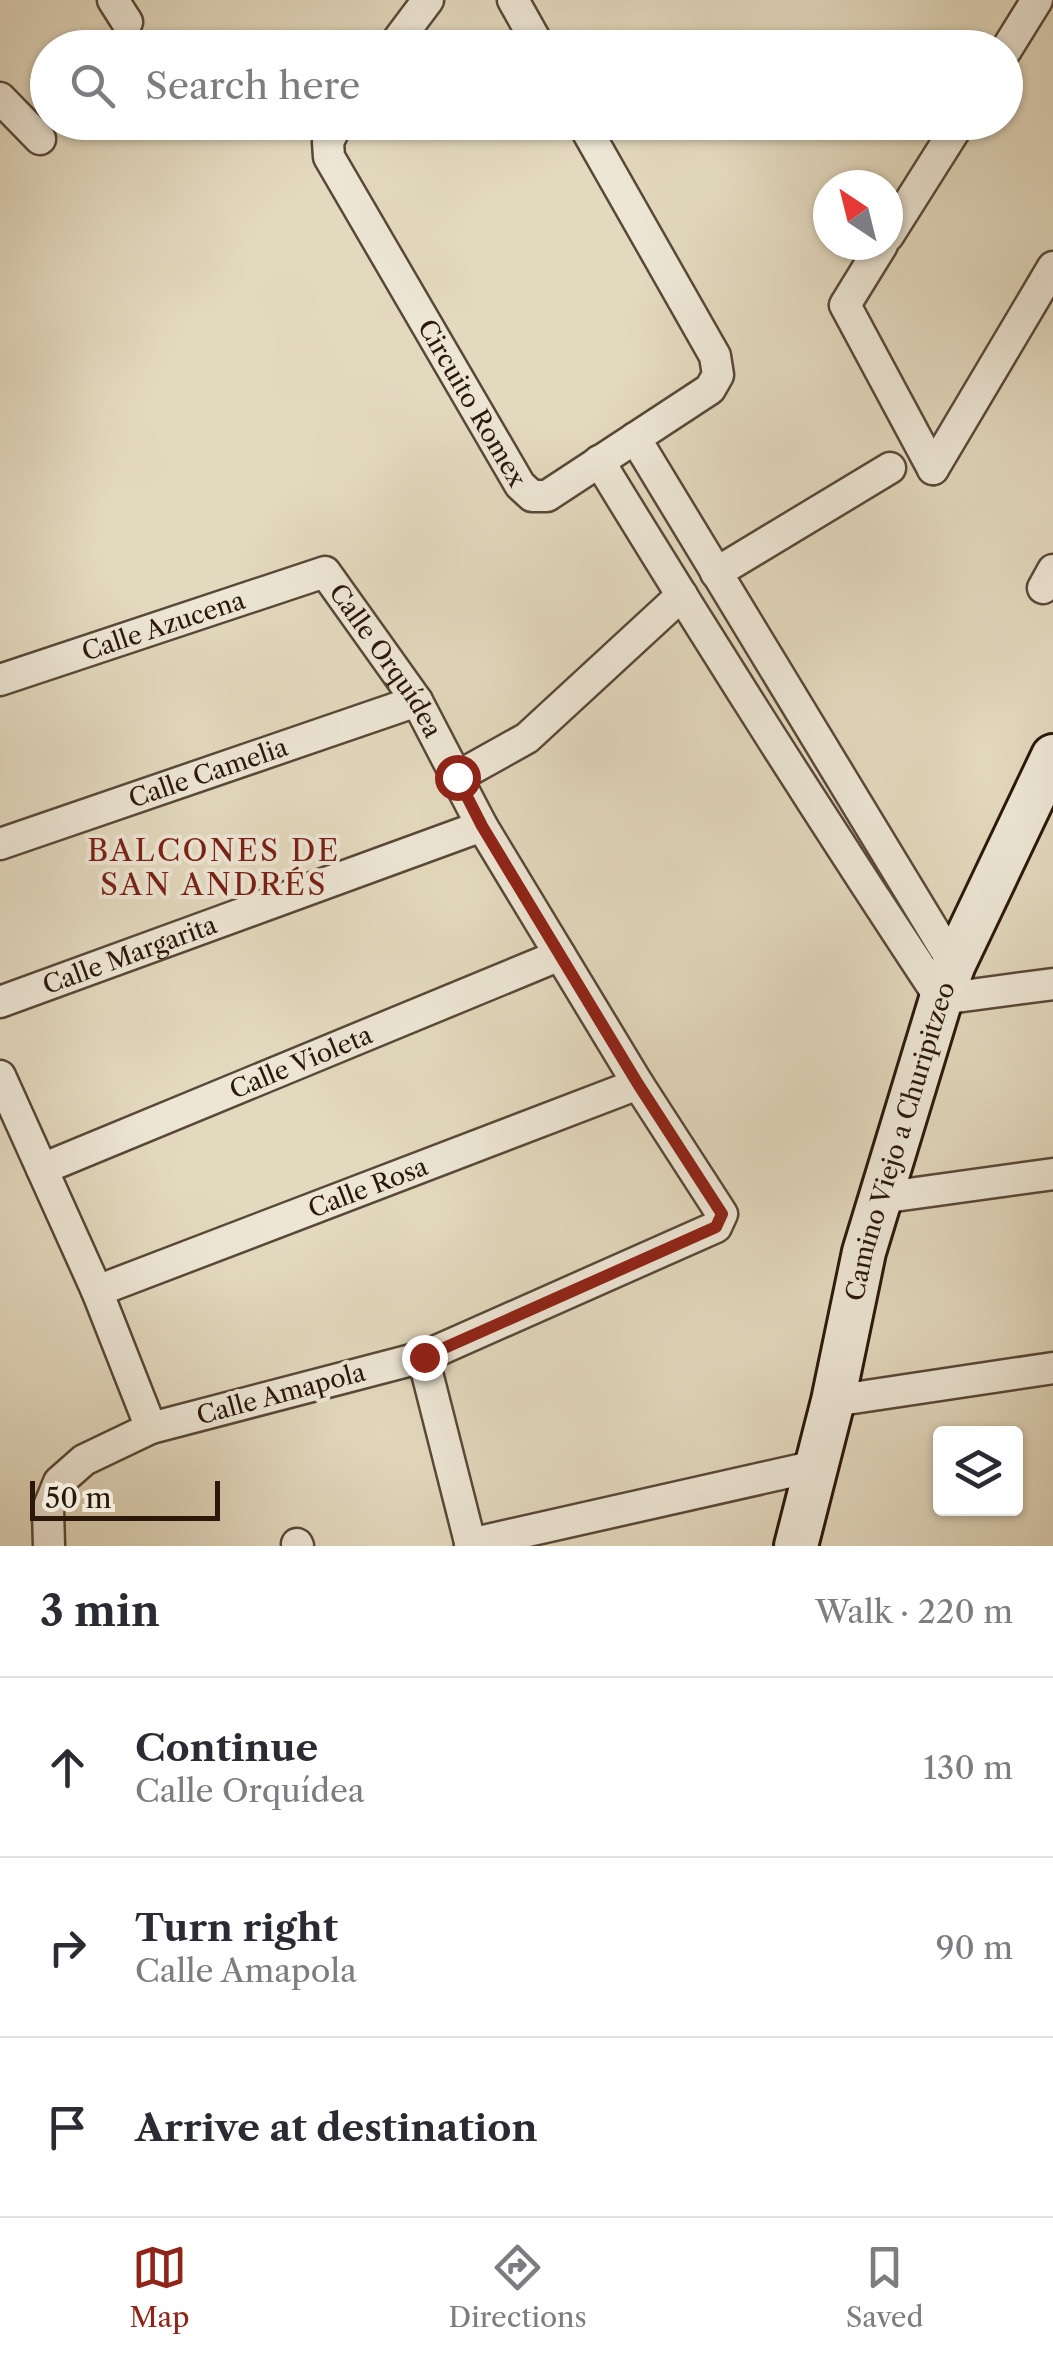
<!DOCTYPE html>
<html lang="en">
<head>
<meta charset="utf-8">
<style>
  body { margin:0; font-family:"Libre Caslon Text",serif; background:#f2f2f3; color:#2b2b33 }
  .controls { position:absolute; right:30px; bottom:30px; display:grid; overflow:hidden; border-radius:10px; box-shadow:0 2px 8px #0004 }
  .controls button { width:90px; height:90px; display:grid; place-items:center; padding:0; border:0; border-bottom:2px solid #e1e1e2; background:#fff; color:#2b2b33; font:50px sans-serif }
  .compass { position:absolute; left:813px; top:170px; width:90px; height:90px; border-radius:50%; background:#fff; box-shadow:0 2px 8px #0004; rotate:325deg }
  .scale { position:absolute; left:30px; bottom:25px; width:190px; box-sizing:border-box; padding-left:10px; border:5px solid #2b180b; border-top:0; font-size:28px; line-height:35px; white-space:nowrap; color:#2b180b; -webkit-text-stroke:8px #ede6d5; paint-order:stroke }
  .stop { position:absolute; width:30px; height:30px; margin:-22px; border:8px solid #8f2418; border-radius:50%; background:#fff }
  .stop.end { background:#8f2418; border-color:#fff; box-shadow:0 2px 10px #0008 }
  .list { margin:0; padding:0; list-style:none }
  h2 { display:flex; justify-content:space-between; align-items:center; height:130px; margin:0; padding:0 40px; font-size:42px }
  h2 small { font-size:32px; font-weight:400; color:#7c7c81 }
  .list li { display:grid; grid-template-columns:65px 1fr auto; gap:30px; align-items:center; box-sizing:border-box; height:180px; padding:0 40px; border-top:2px solid #e1e1e2 }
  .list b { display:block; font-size:38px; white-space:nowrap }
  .list p { margin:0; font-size:32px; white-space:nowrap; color:#7c7c81 }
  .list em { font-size:32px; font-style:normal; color:#7c7c81 }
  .icon { flex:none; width:55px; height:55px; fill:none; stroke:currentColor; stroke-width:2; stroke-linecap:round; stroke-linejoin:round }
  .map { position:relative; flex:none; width:1053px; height:1546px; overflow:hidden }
  .search { position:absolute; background:#fff; box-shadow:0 2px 8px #0004; left:30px; right:30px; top:30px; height:110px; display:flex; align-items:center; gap:25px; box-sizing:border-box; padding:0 35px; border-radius:55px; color:#7c7c81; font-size:38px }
  .sheet { height:670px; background:#fff }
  nav { display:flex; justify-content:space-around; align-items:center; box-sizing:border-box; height:140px; border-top:2px solid #e1e1e2; background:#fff; font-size:28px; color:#7c7c81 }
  nav a { display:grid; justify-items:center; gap:5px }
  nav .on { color:#8f2418 }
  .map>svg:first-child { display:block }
</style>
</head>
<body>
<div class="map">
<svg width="1053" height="1546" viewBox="0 0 1053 1546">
  <rect width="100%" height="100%" fill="#e3d9be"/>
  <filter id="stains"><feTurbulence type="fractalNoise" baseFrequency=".002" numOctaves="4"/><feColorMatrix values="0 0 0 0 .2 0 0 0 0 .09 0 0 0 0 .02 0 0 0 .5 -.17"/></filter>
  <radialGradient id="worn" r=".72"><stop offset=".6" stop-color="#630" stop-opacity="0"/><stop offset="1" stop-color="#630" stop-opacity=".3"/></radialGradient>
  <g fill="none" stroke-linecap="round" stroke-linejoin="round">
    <!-- street casing -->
    <g stroke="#594838" stroke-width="35">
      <g id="street">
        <polyline points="113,0 127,22"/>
        <polyline points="513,0 540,48"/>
        <polyline points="392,48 428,0"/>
        <polyline points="1006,50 1037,0"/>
        <polyline points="0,98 40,139"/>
        <path id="s1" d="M338,122L328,142L329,157L520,485L532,496H547L710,389L718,375L715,356L582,122"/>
        <polyline points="888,236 960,122"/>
        <polyline points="882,245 845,305 933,469"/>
        <polyline points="635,438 954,964"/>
        <path d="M599,461C710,643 824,822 941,999L1053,984"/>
        <polyline points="933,469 1053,267"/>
        <polyline points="716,573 890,468"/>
        <polyline points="1043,588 1053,570"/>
        <path id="s2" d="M0,680L325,572L417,701L482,826L638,1084L722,1214L716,1227L423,1357L151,1428L84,1460L59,1482L48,1509L49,1546"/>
        <polyline points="457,777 527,738 682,595"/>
        <path id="s3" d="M0,844L417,701"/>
        <path id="s4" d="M0,1002L482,826"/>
        <polyline points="0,1076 97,1291 151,1428"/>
        <path id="s5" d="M42,1169L560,955"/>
        <polyline points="880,1198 1053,1174"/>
        <path id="s6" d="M97,1291L638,1084"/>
        <polyline points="423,1357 471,1546"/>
        <polyline points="833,1401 1053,1368"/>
        <polyline points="297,1544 298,1546"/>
        <polyline points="470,1544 816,1466"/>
      </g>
    </g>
    <!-- secondary casing -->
    <g stroke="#2b180b" stroke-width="48">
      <g id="secondary">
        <path id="s7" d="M796,1546L833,1401L864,1252L941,999L954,964L1053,756"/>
      </g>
    </g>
    <!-- street -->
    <use href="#street" stroke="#ede6d5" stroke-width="30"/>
    <!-- secondary -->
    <use href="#secondary" stroke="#ede6d5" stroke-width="42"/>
  </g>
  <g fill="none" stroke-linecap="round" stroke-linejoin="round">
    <!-- route -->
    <polyline stroke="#8f2418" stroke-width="12" points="424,1357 716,1227 722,1214 638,1084 482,826 457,777"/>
  </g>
  <g text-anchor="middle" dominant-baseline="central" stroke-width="8" stroke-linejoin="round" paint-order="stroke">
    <!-- street labels -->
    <g font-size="25" fill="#2b180b" stroke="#ede6d5">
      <text stroke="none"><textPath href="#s1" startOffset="322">Circuito Romex</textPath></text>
      <text stroke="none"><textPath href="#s2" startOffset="172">Calle Azucena</textPath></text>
      <text stroke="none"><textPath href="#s2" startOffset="450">Calle Orquídea</textPath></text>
      <text stroke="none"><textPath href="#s3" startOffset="220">Calle Camelia</textPath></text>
      <text stroke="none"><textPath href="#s4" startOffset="138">Calle Margarita</textPath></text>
      <text stroke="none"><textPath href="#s5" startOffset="280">Calle Violeta</textPath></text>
      <text stroke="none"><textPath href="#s7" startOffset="418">Camino Viejo a Churipitzeo</textPath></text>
      <text stroke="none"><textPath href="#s6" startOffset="290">Calle Rosa</textPath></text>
      <text transform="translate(281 1394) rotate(-15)">Calle Amapola</text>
    </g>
    <!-- quarter labels -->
    <g font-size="30" letter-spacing="2.5" fill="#7a1f14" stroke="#ede6d5">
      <text x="214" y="850">BALCONES DE<tspan x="214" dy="34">SAN ANDRÉS</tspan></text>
    </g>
  </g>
  <rect width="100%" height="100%" filter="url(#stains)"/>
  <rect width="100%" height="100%" fill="url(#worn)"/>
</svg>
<div class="controls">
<button><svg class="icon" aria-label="layers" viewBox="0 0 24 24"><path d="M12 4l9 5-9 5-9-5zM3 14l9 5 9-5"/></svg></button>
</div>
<svg class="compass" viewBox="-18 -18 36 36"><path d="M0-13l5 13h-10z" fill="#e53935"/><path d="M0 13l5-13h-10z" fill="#7c7c81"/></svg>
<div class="scale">50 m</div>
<div class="stop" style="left:457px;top:777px"></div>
<div class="stop end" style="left:424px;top:1357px"></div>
<div class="search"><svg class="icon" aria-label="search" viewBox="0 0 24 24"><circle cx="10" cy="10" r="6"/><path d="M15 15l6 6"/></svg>Search here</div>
</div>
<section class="sheet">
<h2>3 min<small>Walk · 220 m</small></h2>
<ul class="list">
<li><svg class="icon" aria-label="ahead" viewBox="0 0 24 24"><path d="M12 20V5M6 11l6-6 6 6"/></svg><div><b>Continue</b><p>Calle Orquídea</p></div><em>130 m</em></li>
<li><svg class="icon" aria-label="right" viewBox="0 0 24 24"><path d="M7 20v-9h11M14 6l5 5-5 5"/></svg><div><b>Turn right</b><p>Calle Amapola</p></div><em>90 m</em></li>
<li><svg class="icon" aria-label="arrive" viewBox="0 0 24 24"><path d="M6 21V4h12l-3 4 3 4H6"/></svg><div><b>Arrive at destination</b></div></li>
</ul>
</section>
<nav>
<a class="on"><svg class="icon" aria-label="map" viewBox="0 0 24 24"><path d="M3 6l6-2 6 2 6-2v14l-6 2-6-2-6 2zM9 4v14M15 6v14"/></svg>Map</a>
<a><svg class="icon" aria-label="directions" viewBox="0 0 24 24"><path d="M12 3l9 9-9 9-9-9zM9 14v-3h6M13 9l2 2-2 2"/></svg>Directions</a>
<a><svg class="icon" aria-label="saved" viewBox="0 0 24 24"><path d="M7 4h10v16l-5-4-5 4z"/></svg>Saved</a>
</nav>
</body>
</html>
